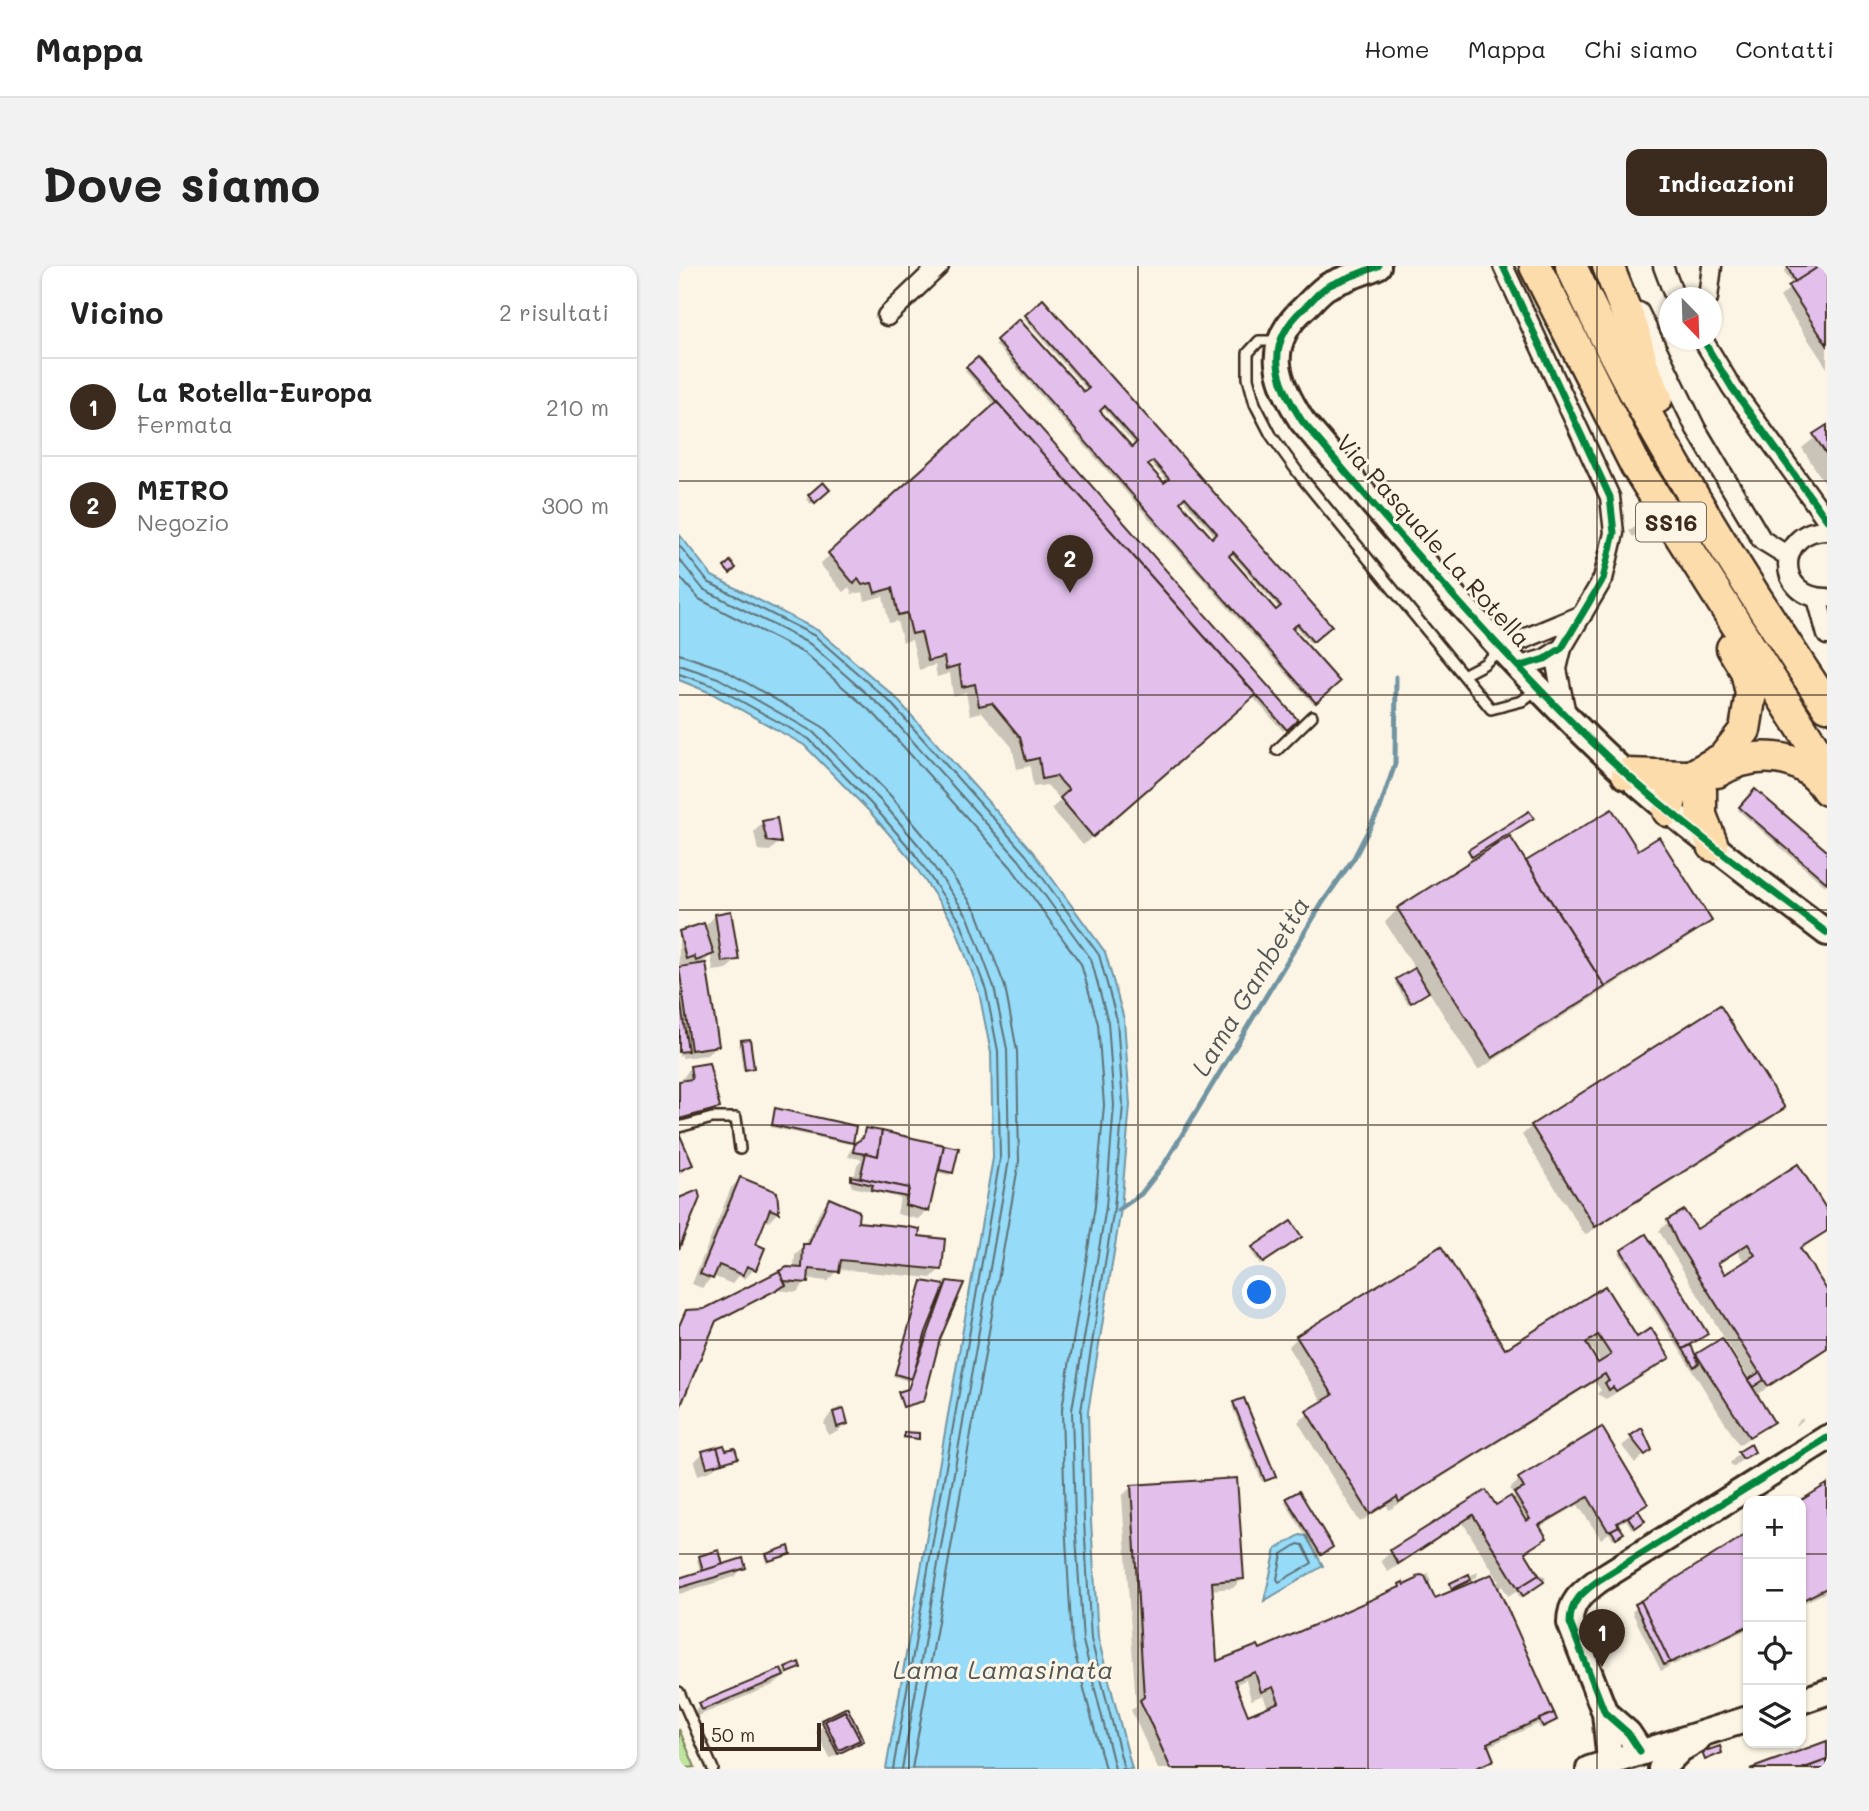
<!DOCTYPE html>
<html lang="it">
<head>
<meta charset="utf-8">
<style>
  body { margin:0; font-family:Mali,sans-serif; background:#f2f2f2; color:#222 }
  .controls { position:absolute; right:21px; bottom:21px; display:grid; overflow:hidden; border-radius:14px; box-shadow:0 2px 5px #0004 }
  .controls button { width:63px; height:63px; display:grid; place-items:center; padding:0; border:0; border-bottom:2px solid #e0e0e0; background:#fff; color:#222; font:35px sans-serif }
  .compass { position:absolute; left:980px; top:21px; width:63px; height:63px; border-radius:50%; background:#fff; box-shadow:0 2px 5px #0004; rotate:157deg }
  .scale { position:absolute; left:21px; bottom:18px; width:121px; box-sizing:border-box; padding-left:7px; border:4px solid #3b2a1e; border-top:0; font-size:19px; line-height:24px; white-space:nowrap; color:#3b2a1e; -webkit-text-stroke:5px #fcf5e5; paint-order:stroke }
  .you { position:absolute; left:581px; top:1027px; width:24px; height:24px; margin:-18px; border:5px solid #fff; border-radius:50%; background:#1a73e8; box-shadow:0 0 0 10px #1a73e833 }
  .badge { display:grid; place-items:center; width:46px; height:46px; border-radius:50%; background:#3b2a1e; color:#fff; font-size:23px; font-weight:700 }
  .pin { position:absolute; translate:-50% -58px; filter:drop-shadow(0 2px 4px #0008) }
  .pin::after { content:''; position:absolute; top:37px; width:24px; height:21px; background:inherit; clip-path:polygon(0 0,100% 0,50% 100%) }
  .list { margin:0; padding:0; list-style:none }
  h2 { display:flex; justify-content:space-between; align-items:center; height:91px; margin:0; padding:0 28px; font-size:30px }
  h2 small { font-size:23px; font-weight:400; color:#767676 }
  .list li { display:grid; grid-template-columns:46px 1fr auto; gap:21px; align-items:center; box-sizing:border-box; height:98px; padding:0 28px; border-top:2px solid #e0e0e0 }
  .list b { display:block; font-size:26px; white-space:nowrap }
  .list p { margin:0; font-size:23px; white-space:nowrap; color:#767676 }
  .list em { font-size:23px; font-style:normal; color:#767676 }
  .icon { flex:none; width:38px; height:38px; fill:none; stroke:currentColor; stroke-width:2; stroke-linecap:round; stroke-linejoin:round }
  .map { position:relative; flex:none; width:1148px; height:1503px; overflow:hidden; border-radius:14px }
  header { display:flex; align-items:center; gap:42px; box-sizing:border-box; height:98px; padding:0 35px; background:#fff; border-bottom:2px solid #e0e0e0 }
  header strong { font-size:33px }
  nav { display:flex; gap:38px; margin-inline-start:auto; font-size:24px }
  .intro { display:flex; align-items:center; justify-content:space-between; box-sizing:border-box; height:168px; padding:0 42px }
  h1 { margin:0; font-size:49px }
  .button { padding:18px 32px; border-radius:14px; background:#3b2a1e; color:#fff; font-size:24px; font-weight:700 }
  main { display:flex; gap:42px; padding:0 42px }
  aside { flex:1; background:#fff; border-radius:14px; box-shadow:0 2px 5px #0004 }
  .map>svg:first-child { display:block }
</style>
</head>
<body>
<header>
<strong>Mappa</strong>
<nav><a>Home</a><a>Mappa</a><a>Chi siamo</a><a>Contatti</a></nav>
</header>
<div class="intro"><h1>Dove siamo</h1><a class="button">Indicazioni</a></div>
<main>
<aside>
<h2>Vicino<small>2 risultati</small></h2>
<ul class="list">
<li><span class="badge">1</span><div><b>La Rotella-Europa</b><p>Fermata</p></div><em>210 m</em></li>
<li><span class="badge">2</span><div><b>METRO</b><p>Negozio</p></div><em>300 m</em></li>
</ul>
</aside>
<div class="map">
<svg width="1148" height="1503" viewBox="0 0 1148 1503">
  <rect width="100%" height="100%" fill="#fcf5e5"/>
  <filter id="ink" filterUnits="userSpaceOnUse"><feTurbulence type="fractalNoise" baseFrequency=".0143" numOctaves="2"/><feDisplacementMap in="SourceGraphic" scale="14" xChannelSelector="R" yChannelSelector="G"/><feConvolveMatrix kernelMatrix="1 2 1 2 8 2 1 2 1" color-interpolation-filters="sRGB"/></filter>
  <g filter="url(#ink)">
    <!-- green -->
    <polygon fill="#c0e5a0" stroke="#7e885f" stroke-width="2" points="0,1463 16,1501 0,1503"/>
    <!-- water -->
    <g fill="#96dbf8" stroke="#7294a1" stroke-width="2">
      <polygon points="0,268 33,310 140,365 216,431 353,585 426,686 445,753 451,839 442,943 409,1146 412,1255 419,1372 453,1503 207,1503 314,892 312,787 300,726 275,658 230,591 191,546 125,479 32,427 0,414"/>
      <polygon points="621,1269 627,1270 644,1300 585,1335 597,1283"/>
    </g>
    <!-- shadow -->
    <g fill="#0003" fill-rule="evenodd">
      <polygon points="1111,0 1148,0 1148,102 1101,31 1114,19 1105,5"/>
      <path d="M364,36L650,360L631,377L615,359L611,362L659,416L634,438L316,78L340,56L404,129L409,125L345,53ZM423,141L457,180L453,183L419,145ZM471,196L489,216L485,219L467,200ZM503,232L537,271L533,274L499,236ZM551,287L601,343L597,346L547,290Z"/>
      <polygon points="299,93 617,454 604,465 573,430 404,579 372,543 382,534 368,519 354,521 351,500 338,503 333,481 303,446 291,449 287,426 274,430 271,407 258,411 256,399 240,404 233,374 224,376 218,355 210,357 204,330 186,335 184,326 173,328 170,321 164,326 141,298 317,140 286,105"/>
      <polygon points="1148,162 1148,221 1123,182"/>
      <polygon points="144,218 148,223 132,238 127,233"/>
      <polygon points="956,261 959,267 954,271 950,265"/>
      <polygon points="1076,525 1148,587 1146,620 1059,544"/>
      <polygon points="932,545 958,587 1030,655 1021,664 799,804 749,724 729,738 716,717 736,703 706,656 719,643 846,598"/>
      <polygon points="84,556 100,576 91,585 79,584 75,566"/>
      <polygon points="37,649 58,693 48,703 34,705 32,689 21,700 38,779 28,789 3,792 3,788 0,791 0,704 5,698 0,700 0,667 24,659 29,668 27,659"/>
      <polygon points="63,776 73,802 71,804 64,805 60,778"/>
      <polygon points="12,801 39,841 29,851 0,858 0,817"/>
      <polygon points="1104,842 1095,851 906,969 843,869 853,860"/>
      <polygon points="97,844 172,876 170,878 91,861"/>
      <polygon points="187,864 278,884 273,906 270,909 257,906 248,944 239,953 218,948 221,932 173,921 171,915 175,913 178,899 183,893 169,891 171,885"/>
      <polygon points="0,869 12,899 0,909"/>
      <polygon points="61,913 96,927 99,946 90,956 85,954 74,979 84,983 75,1003 66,1013 60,1010 53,1018 34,1010 23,1022 13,1018 52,922"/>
      <polygon points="150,934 177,958 238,971 261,1003 252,1012 159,1003 149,1015 128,1013 118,1026 96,1024 35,1055 0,1139 0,1060 5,1049 26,1045 109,1003 115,1003 116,989 126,980 141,944"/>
      <path d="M1148,947V966L1121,984L1148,1028V1084L1077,1129L1093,1155L1060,1179L940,987L943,985L1016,1091L1018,1089L1068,1116L1071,1114L980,965L990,955L1017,966ZM1059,986L1066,997L1046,1010L1038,999Z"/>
      <polygon points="612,957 618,973 581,999 572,985"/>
      <polygon points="244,1017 266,1021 269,1017 259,1072 244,1134 226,1141 222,1127 228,1125 232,1116 214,1110"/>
      <path d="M925,1023L957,1074L988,1092L979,1101L927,1133L918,1128L922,1124L916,1116L710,1244L708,1239L681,1256L619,1156L644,1137L609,1081L619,1071L826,1086ZM913,1083L922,1097L919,1099L910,1085Z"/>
      <polygon points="555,1138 595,1210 592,1213 583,1216 553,1140"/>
      <polygon points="163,1141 167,1157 158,1166 149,1169 145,1157 154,1144"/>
      <polygon points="1123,1152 1124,1154 1117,1160 1116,1158"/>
      <polygon points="962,1164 971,1184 956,1197 943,1180"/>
      <polygon points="226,1168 238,1172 223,1173"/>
      <polygon points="1074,1185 1054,1201 1051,1197 1060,1187"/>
      <polygon points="46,1186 57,1191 41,1196 32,1205 19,1209 15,1196 24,1187"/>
      <path d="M840,1214L967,1238L959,1246L962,1257L953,1263L947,1254L938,1259L940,1269L934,1273L930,1267L922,1273L899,1239L860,1262L866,1272L845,1288L852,1316L864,1309L867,1313L841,1331L837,1325L829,1330L823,1320L818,1325L874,1456L861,1462L859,1458L808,1481L813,1494L804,1503H479L452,1444L457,1440L443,1230L452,1221L563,1313L554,1322L531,1324L536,1398L580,1386L715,1326L749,1307L752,1315L748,1319L755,1335L816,1319L820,1315L784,1257L709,1306L702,1295L712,1286L807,1226L816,1242L831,1234L835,1230L831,1223ZM567,1414L572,1434L584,1429L589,1442L568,1451L555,1419Z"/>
      <polygon points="1148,1221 1148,1326 1122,1338 1122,1237"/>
      <polygon points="608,1233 650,1283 639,1290 606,1236"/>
      <polygon points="1069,1270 1069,1363 994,1399 962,1336"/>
      <polygon points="111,1288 87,1297 86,1292 88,1289"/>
      <polygon points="21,1292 43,1301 65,1301 55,1311 0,1328 0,1314 22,1307 18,1294"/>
      <polygon points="799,1306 798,1311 770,1324 772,1318"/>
      <polygon points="961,1338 991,1400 982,1405 953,1346"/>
      <polygon points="120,1401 94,1419 14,1452 12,1448 21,1439 102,1408 107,1403"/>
      <polygon points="147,1457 179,1474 170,1483 151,1492 137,1466"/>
    </g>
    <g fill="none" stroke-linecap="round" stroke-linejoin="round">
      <!-- shore -->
      <g stroke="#5f7175" stroke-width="2">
        <polyline points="0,279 29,316 136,370 211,436 347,589 420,689 438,754 444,839 435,942 402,1145 405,1255 412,1373 445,1503"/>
        <polyline points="0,293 24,323 131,378 204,442 340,594 412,693 429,756 435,839 427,941 393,1144 396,1255 404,1375 436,1503"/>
        <polyline points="0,310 20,333 125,387 197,450 332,601 402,698 419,758 425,839 416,940 383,1143 386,1256 393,1377 426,1503"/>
        <polyline points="0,388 44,403 144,461 211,529 251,577 298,646 326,721 338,785 340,895 233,1503"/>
        <polyline points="0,399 39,412 134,466 203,536 242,582 289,651 315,721 328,783 330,894 223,1503"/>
        <polyline points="0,408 35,420 130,473 196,542 235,587 281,655 307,724 319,785 321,893 214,1503"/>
        <polygon points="619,1278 624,1279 633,1297 600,1316 598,1313 603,1288"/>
      </g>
      <!-- stream -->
      <polyline stroke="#7294a1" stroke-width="5" points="439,944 462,928 486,897 644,636 675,592 701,542 716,498 717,411"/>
    </g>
    <!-- building -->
    <g fill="#e3c0ec" stroke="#3b2a1e" stroke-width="2" fill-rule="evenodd">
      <polygon points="1108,0 1141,0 1116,16"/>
      <polygon points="1141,0 1148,0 1148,79 1109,20"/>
      <path d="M364,33L653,360L634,376L619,358L613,362L661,416L637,437L317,74L340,53L405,126L410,122L346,49ZM426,140L458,176L453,181L421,145ZM474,195L490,213L485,217L469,199ZM506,231L538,267L533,272L501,236ZM554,286L602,340L597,344L550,290Z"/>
      <polygon points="299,91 619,454 608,464 287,101"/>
      <polygon points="318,136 577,429 414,571 381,532 390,524 377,510 363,513 360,492 347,495 341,471 313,437 300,440 296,418 283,421 280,399 267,403 265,391 249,395 242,366 233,368 228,347 219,349 213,322 196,327 193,317 183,319 179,313 175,318 149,287"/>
      <polygon points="1148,159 1148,189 1134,168"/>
      <polygon points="144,216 151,224 136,237 129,229"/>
      <polygon points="51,295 57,302 51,308 45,301"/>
      <polygon points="1076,523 1148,585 1148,617 1060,541"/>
      <polygon points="933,543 959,584 980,571 1033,655 926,721 847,595"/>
      <polygon points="850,545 855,552 793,591 789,584"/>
      <polygon points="98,552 102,577 88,575 83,555"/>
      <polygon points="831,570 926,721 813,792 718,642"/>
      <polygon points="52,645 60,694 43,696 36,648"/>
      <polygon points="25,657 35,688 17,695 15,690 7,693 0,665"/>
      <polygon points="27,697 40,780 12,784 0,701"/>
      <polygon points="736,702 750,726 732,737 717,713"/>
      <polygon points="0,725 9,785 0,786"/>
      <polygon points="1041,739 1106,842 916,961 852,859"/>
      <polygon points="71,773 75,802 66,804 62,774"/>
      <polygon points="30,797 41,842 0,853 0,815 13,813 11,800"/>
      <polygon points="96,842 177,860 174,877 93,859"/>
      <polygon points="186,862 203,865 199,890 174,886 176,877 184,872"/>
      <polygon points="203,865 265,879 250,945 226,939 230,922 181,912 187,887 199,890"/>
      <polygon points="0,867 14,899 0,905"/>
      <polygon points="265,879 280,882 274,907 260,904"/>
      <path d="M1119,898L1148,944V965L1121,982L1148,1024V1082L1089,1120L998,976L988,954L1005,944L1018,963ZM1069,978L1076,989L1046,1008L1039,997Z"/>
      <polygon points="172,910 230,922 228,931 192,924 194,919 172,914"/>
      <polygon points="61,911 98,926 100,947 91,943 77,978 86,982 77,1004 68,1000 64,1009 40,999 34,1013 21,1008"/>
      <polygon points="19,924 21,932 0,983 0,932"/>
      <polygon points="150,932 180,945 179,956 230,961 241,963 240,970 266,973 263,1004 162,994 160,1006 130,1003 129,1017 105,1015 100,1005 108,1001 123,1002 124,978 130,978"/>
      <polygon points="612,955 623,971 584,997 573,981"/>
      <polygon points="967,968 1029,1068 1004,1083 942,984"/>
      <path d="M762,980L826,1083L926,1020L958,1071L972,1062L991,1092L937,1125L934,1121L930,1124L926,1117L930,1115L926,1108L720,1236L718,1231L691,1248L627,1145L654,1129L617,1070ZM919,1069L932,1089L919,1097L907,1077Z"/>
      <polygon points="100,1005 107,1019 37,1055 0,1144 0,1060 7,1044 25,1043"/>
      <polygon points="243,1015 266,1019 247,1066 233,1113 216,1108"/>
      <polygon points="268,1015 285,1017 261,1073 245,1135 224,1141 219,1126 229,1123"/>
      <polygon points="1043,1072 1095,1156 1070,1171 1017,1088"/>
      <polygon points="1012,1079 1020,1097 1015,1101 1004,1083"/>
      <polygon points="1081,1106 1085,1114 1074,1121 1069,1114"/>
      <polygon points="565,1132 597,1211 586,1215 554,1136"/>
      <polygon points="165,1143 169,1158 158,1161 154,1146"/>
      <polygon points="923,1161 969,1238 938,1257 940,1260 932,1265 928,1263 909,1231 866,1256 860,1259 868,1272 846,1286 860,1309 839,1322 794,1249 719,1298 711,1284 807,1224 817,1239 832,1230 847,1255 851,1253 835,1227 845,1222 839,1212"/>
      <polygon points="963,1162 973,1184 966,1189 951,1170"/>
      <polygon points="225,1166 240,1167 240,1173 225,1171"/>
      <polygon points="1072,1178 1076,1186 1064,1193 1059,1186"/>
      <polygon points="45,1179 47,1184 56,1182 59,1192 43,1197 38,1181"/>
      <polygon points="38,1181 43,1197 28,1201 23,1185"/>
      <path d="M558,1212L565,1313L533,1316L538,1395L579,1379L581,1383L721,1321L720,1318L724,1316L725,1319L738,1313L737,1310L742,1309L746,1310L756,1332L813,1308L875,1447L808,1477L815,1494L795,1503H492L461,1434L465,1431L452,1219ZM576,1406L582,1426L594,1421L600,1436L569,1449L555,1414Z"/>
      <polygon points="1148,1218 1148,1322 1122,1335 1121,1235"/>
      <polygon points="620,1225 654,1281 642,1289 607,1232"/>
      <polygon points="959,1244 966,1255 956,1262 949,1251"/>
      <polygon points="940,1260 945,1267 937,1272 932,1264"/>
      <polygon points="1069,1267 1069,1360 991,1397 961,1335"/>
      <polygon points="110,1280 112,1288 90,1295 87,1288"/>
      <polygon points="40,1284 44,1299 24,1305 20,1290"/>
      <polygon points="64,1292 67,1302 0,1322 0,1312"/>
      <polygon points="790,1308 792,1314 773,1323 771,1317"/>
      <polygon points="860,1309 865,1316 844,1330 839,1322"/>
      <polygon points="962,1335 991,1396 985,1399 956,1338"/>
      <polygon points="120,1396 122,1402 109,1407 106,1402"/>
      <polygon points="102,1403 105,1410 23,1444 20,1437"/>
      <path d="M168,1441L185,1475L159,1488L142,1454ZM166,1445L181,1474L160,1484L146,1455Z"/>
      <polygon points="166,1445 181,1474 160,1484 146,1455"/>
      <polygon points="875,1447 878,1454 864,1461 860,1453"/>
      <polygon points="1148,1475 1148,1494 1123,1503 1071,1503"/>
      <polygon points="1041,1480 1043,1487 1026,1494 1023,1486"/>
      <polygon points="1148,1494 1148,1503 1123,1503"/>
    </g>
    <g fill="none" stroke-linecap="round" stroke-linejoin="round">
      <!-- lane casing -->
      <g stroke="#3b2a1e" stroke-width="14">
        <g id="lane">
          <polyline points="599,75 580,75 569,87 569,112 576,138 592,169 623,212 812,443 843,435 859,422"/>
          <polyline points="786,408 805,398 822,383"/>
          <polyline points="598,484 633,450"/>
          <polyline points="0,861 33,852 57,852 61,883"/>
          <polyline points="0,1426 34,1503"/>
        </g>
      </g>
      <!-- street casing -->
      <g stroke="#3b2a1e" stroke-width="23">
        <g id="street">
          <polyline points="824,0 931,231 935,267 924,313 883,382 866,393 842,400"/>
          <polyline points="984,0 996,32"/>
          <polyline points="1029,32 1033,0"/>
          <polyline points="960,46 1017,163 1083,274 1109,290"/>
          <polyline points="208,50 260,0"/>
          <polyline points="1024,74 1053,122 1148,254"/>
          <path d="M1148,264C1096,264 1096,333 1148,332"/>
          <polyline points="1138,332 1148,369"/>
          <polyline points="823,382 903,349"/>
          <polyline points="883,382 878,403 887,448"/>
        </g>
      </g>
      <!-- secondary casing -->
      <g stroke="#3b2a1e" stroke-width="30">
        <g id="secondary">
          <path d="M699,0C683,7 665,12 649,20C640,25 633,35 625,42C584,79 597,114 623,155C716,264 809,374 910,473C983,545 1067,605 1148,667"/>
          <polyline points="1122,1435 1148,1426"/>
          <polyline points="926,1447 931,1496"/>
          <path d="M961,1485L949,1467L926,1447L891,1357C891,1335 903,1327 920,1314L1148,1172"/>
          <polyline points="910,1503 1069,1453"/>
          <polyline points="982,1503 1002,1483 1018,1474"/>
        </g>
      </g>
      <!-- highway casing -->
      <g stroke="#3b2a1e" stroke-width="35">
        <g id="highway">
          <polyline points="856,0 957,200 1148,502"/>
          <path d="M892,0C963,154 1054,299 1148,440"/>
          <polyline points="929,0 955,66 964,100 978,132"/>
          <path d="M1038,506C1074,484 1123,485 1148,524"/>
          <polyline points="948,508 1007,510"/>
          <polyline points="1022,524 1022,549 1034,580"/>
          <polyline points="989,545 996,519 1044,492 1066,464 1072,427 1067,405 1053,382"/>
        </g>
      </g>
      <!-- lane -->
      <use href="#lane" stroke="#fcf5e5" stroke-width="9"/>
      <!-- street -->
      <use href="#street" stroke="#fcf5e5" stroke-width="18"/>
      <!-- secondary -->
      <use href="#secondary" stroke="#fcf5e5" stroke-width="24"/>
      <!-- highway -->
      <use href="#highway" stroke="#fddcac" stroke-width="30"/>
      <!-- cycleway casing -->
      <g stroke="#fcf5e5" stroke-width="11">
        <g id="cycleway">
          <path d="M699,0C683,7 665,12 649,20C640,25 633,35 625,42C584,79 597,114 623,155C716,264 809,374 910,473C983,545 1067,605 1148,667"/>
          <polyline points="824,0 931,231 935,267 924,313 883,382 866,393 842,400"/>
          <polyline points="1024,74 1053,122 1148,254"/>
          <path d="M961,1485L949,1467L926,1447L891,1357C891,1335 903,1327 920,1314L1148,1172"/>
        </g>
      </g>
      <!-- cycleway -->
      <use href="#cycleway" stroke="#00873e" stroke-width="7"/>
    </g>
  </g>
  <!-- grid -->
  <path fill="none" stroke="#3b2a1e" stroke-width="2" stroke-opacity="0.55" d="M230,0V1503M459,0V1503M689,0V1503M918,0V1503M0,215H1148M0,429H1148M0,644H1148M0,859H1148M0,1074H1148M0,1288H1069M1122,1288H1148"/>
  <g text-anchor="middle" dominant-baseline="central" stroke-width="6" stroke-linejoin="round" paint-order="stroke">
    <!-- shield labels -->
    <rect fill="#fcf5e5" stroke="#75675a" stroke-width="2" x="957" y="236.5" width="70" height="39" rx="5"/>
    <g font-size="23" font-weight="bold" fill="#3b2a1e">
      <text x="992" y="256">SS16</text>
    </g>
    <!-- street labels -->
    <g font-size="24" fill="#3b2a1e" stroke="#fcf5e5">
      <text transform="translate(755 274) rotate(48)">Via Pasquale La Rotella</text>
    </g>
    <!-- water labels -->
    <g font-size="26" font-style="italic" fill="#525654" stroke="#fcf5e5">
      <text transform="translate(571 720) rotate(-59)">Lama Gambetta</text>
      <text x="324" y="1403">Lama Lamasinata</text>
    </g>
  </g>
</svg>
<div class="controls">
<button>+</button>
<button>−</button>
<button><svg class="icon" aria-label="locate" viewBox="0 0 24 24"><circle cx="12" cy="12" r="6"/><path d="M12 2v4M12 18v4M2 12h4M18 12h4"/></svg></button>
<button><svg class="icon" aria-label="layers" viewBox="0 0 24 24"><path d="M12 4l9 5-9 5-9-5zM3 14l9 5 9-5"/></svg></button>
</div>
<svg class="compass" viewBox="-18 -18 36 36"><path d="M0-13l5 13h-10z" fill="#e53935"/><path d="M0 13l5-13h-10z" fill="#767676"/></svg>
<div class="scale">50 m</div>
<div class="you"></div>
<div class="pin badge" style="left:923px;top:1401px">1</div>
<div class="pin badge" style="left:391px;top:327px">2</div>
</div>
</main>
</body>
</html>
